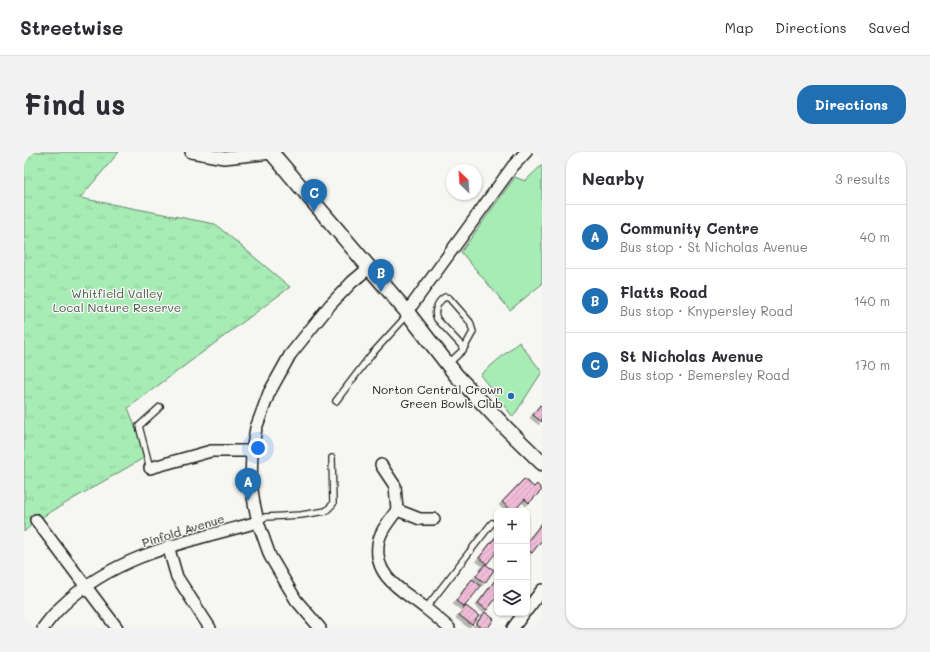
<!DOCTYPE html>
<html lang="en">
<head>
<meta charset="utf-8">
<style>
  body { margin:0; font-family:Mali,sans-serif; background:#f2f2f3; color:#2b2b33 }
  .controls { position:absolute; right:12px; bottom:12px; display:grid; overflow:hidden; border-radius:8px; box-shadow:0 1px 3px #0004 }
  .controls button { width:36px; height:36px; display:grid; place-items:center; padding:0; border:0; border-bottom:1px solid #e1e1e2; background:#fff; color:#2b2b33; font:20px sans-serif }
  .compass { position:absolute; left:422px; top:12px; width:36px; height:36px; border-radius:50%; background:#fff; box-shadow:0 1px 3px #0004; rotate:335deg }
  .you { position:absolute; left:234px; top:296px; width:14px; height:14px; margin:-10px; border:3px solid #fff; border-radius:50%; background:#1a73e8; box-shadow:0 0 0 6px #1a73e833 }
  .badge { display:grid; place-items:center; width:26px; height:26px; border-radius:50%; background:#1f6fb2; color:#fff; font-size:13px; font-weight:700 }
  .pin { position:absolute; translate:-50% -33px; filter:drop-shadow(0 1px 2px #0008) }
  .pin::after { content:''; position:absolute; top:21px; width:14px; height:12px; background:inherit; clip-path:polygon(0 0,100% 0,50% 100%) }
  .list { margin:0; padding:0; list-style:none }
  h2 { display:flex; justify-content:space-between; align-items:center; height:52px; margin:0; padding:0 16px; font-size:17px }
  h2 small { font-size:13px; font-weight:400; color:#7c7c81 }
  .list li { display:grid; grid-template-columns:26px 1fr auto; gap:12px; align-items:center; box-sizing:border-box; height:64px; padding:0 16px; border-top:1px solid #e1e1e2 }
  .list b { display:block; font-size:15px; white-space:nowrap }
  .list p { margin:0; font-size:13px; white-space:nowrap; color:#7c7c81 }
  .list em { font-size:13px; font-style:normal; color:#7c7c81 }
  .icon { flex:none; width:22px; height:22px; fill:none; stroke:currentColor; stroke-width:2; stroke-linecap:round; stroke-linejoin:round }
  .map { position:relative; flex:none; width:518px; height:476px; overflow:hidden; border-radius:16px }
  header { display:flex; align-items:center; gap:24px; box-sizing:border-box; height:56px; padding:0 20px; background:#fff; border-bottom:1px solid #e1e1e2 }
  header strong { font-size:19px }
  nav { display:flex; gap:22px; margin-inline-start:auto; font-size:14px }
  .intro { display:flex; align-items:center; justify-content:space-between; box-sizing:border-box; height:96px; padding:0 24px }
  h1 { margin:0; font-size:28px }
  .button { padding:10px 18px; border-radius:16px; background:#1f6fb2; color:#fff; font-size:14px; font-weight:700 }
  main { display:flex; gap:24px; padding:0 24px }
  aside { flex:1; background:#fff; border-radius:16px; box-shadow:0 1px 3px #0004 }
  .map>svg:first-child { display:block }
</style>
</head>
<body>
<header>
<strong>Streetwise</strong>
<nav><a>Map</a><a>Directions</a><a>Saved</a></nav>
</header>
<div class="intro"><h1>Find us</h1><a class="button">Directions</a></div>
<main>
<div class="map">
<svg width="518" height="476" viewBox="0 0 518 476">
  <defs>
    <pattern id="grass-tufts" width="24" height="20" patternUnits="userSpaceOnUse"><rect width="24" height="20" fill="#a7ebb5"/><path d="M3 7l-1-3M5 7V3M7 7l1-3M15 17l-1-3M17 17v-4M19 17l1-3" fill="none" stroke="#8fc99b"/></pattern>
    <pattern id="building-hatch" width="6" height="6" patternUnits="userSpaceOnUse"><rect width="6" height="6" fill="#f0bcd8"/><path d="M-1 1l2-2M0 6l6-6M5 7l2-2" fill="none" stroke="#cda1b9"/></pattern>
    <filter id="shadow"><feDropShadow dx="-3" dy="3" stdDeviation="0" flood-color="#0004"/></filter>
  </defs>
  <rect width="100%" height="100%" fill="#f6f6f2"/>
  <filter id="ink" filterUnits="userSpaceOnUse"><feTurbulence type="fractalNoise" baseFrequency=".025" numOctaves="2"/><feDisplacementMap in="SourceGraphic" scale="8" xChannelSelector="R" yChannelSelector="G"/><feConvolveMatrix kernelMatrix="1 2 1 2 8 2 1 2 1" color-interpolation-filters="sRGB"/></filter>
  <g filter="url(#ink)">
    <!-- grass -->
    <polygon fill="url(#grass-tufts)" stroke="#628468" points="0,0 95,0 56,46 191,72 266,135 104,256 123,304 13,368 0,380"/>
    <!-- garden -->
    <g fill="#a7ebb5" stroke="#628468">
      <polygon points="518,13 518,132 486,158 437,100 491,25 501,29"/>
      <polygon points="495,190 518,220 489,265 456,223"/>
    </g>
    <!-- building -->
    <g fill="url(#building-hatch)" stroke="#1c1c1c" filter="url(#shadow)">
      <polygon points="516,253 518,255 518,270 509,263"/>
      <polygon points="500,327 510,335 513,332 518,338 505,351 501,347 490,359 488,359 478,350"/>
      <polygon points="518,371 518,388 508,401 503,397 503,390"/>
      <polygon points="473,383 473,399 463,412 455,406"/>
      <polygon points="461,412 470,418 461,431 452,424"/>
      <polygon points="473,426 473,445 463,458 454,451"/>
      <polygon points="448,427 457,434 440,455 432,449"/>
      <polygon points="442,454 455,464 448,473 435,463"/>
      <polygon points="461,460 470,467 464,476 457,476 452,472"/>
    </g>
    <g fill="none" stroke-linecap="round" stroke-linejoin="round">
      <!-- service casing -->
      <g stroke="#1c1c1c" stroke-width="8">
        <g id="service">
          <path d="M424,212L439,198L449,180L446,170L425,146L421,145C414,149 409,159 413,167L438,194L439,198"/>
          <polyline points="312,249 347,203 378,169 383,161"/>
          <polyline points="126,316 115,274 136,255"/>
          <polyline points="234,370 241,365 277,363 302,359 309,352 308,306"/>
          <polyline points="402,456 468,371"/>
        </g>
      </g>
      <!-- minor casing -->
      <g stroke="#1c1c1c" stroke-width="14">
        <g id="minor">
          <polyline points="167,0 200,6 248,1"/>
          <polyline points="383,160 489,14 502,0"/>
          <path d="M357,313L371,334L373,358C366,368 355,380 354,393C350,426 380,439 401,456C409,462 417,469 425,476"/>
          <polyline points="126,316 187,299 228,299"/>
          <polyline points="373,358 396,367 410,367"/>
          <polyline points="12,368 93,476"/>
          <polyline points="144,394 153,425 186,476"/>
          <polyline points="503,458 518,438"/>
          <path d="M19,476C25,468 31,460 39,453C92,402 166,389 234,370"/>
          <polyline points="296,476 272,448 246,404 234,370 230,351 227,331 228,299 232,276 245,241 266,203 306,153 328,130 346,115"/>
          <polyline points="489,476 500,461"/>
        </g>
      </g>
      <!-- tertiary casing -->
      <g stroke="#1c1c1c" stroke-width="17">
        <polyline id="tertiary" points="247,0 383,160 432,223 483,277 518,311"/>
      </g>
      <!-- service -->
      <use href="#service" stroke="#f6f6f2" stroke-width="5.5"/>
      <!-- minor -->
      <use href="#minor" stroke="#f6f6f2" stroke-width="11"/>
      <!-- tertiary -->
      <use href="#tertiary" stroke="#f6f6f2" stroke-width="14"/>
    </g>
  </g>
  <!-- markers -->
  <circle fill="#1f6fb2" stroke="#f6f6f2" stroke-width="1.5" cx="487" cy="244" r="4"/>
  <g text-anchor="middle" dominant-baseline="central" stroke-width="3" stroke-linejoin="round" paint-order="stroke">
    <!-- park labels -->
    <g font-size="12" fill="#465a4a" stroke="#f6f6f2">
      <text x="93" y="141">Whitfield Valley<tspan x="93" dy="14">Local Nature Reserve</tspan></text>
    </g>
    <!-- poi labels -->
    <g font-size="12" fill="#1c1c1c" stroke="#f6f6f2" text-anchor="end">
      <text x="479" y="237">Norton Central Crown<tspan x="479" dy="14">Green Bowls Club</tspan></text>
    </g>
    <!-- street labels -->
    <g font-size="12" fill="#1c1c1c" stroke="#f6f6f2">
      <text transform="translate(159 378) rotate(-17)">Pinfold Avenue</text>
    </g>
  </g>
</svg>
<div class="controls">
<button>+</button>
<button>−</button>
<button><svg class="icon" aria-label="layers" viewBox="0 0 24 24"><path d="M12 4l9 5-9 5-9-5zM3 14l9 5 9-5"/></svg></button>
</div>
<svg class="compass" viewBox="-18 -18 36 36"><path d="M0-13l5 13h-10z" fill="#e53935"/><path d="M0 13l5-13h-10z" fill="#7c7c81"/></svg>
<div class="you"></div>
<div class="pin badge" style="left:224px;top:349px">A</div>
<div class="pin badge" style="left:357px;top:140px">B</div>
<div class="pin badge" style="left:290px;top:60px">C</div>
</div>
<aside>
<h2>Nearby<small>3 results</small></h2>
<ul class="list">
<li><span class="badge">A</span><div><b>Community Centre</b><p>Bus stop · St Nicholas Avenue</p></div><em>40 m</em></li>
<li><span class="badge">B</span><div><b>Flatts Road</b><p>Bus stop · Knypersley Road</p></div><em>140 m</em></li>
<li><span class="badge">C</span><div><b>St Nicholas Avenue</b><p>Bus stop · Bemersley Road</p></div><em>170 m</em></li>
</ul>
</aside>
</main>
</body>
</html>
